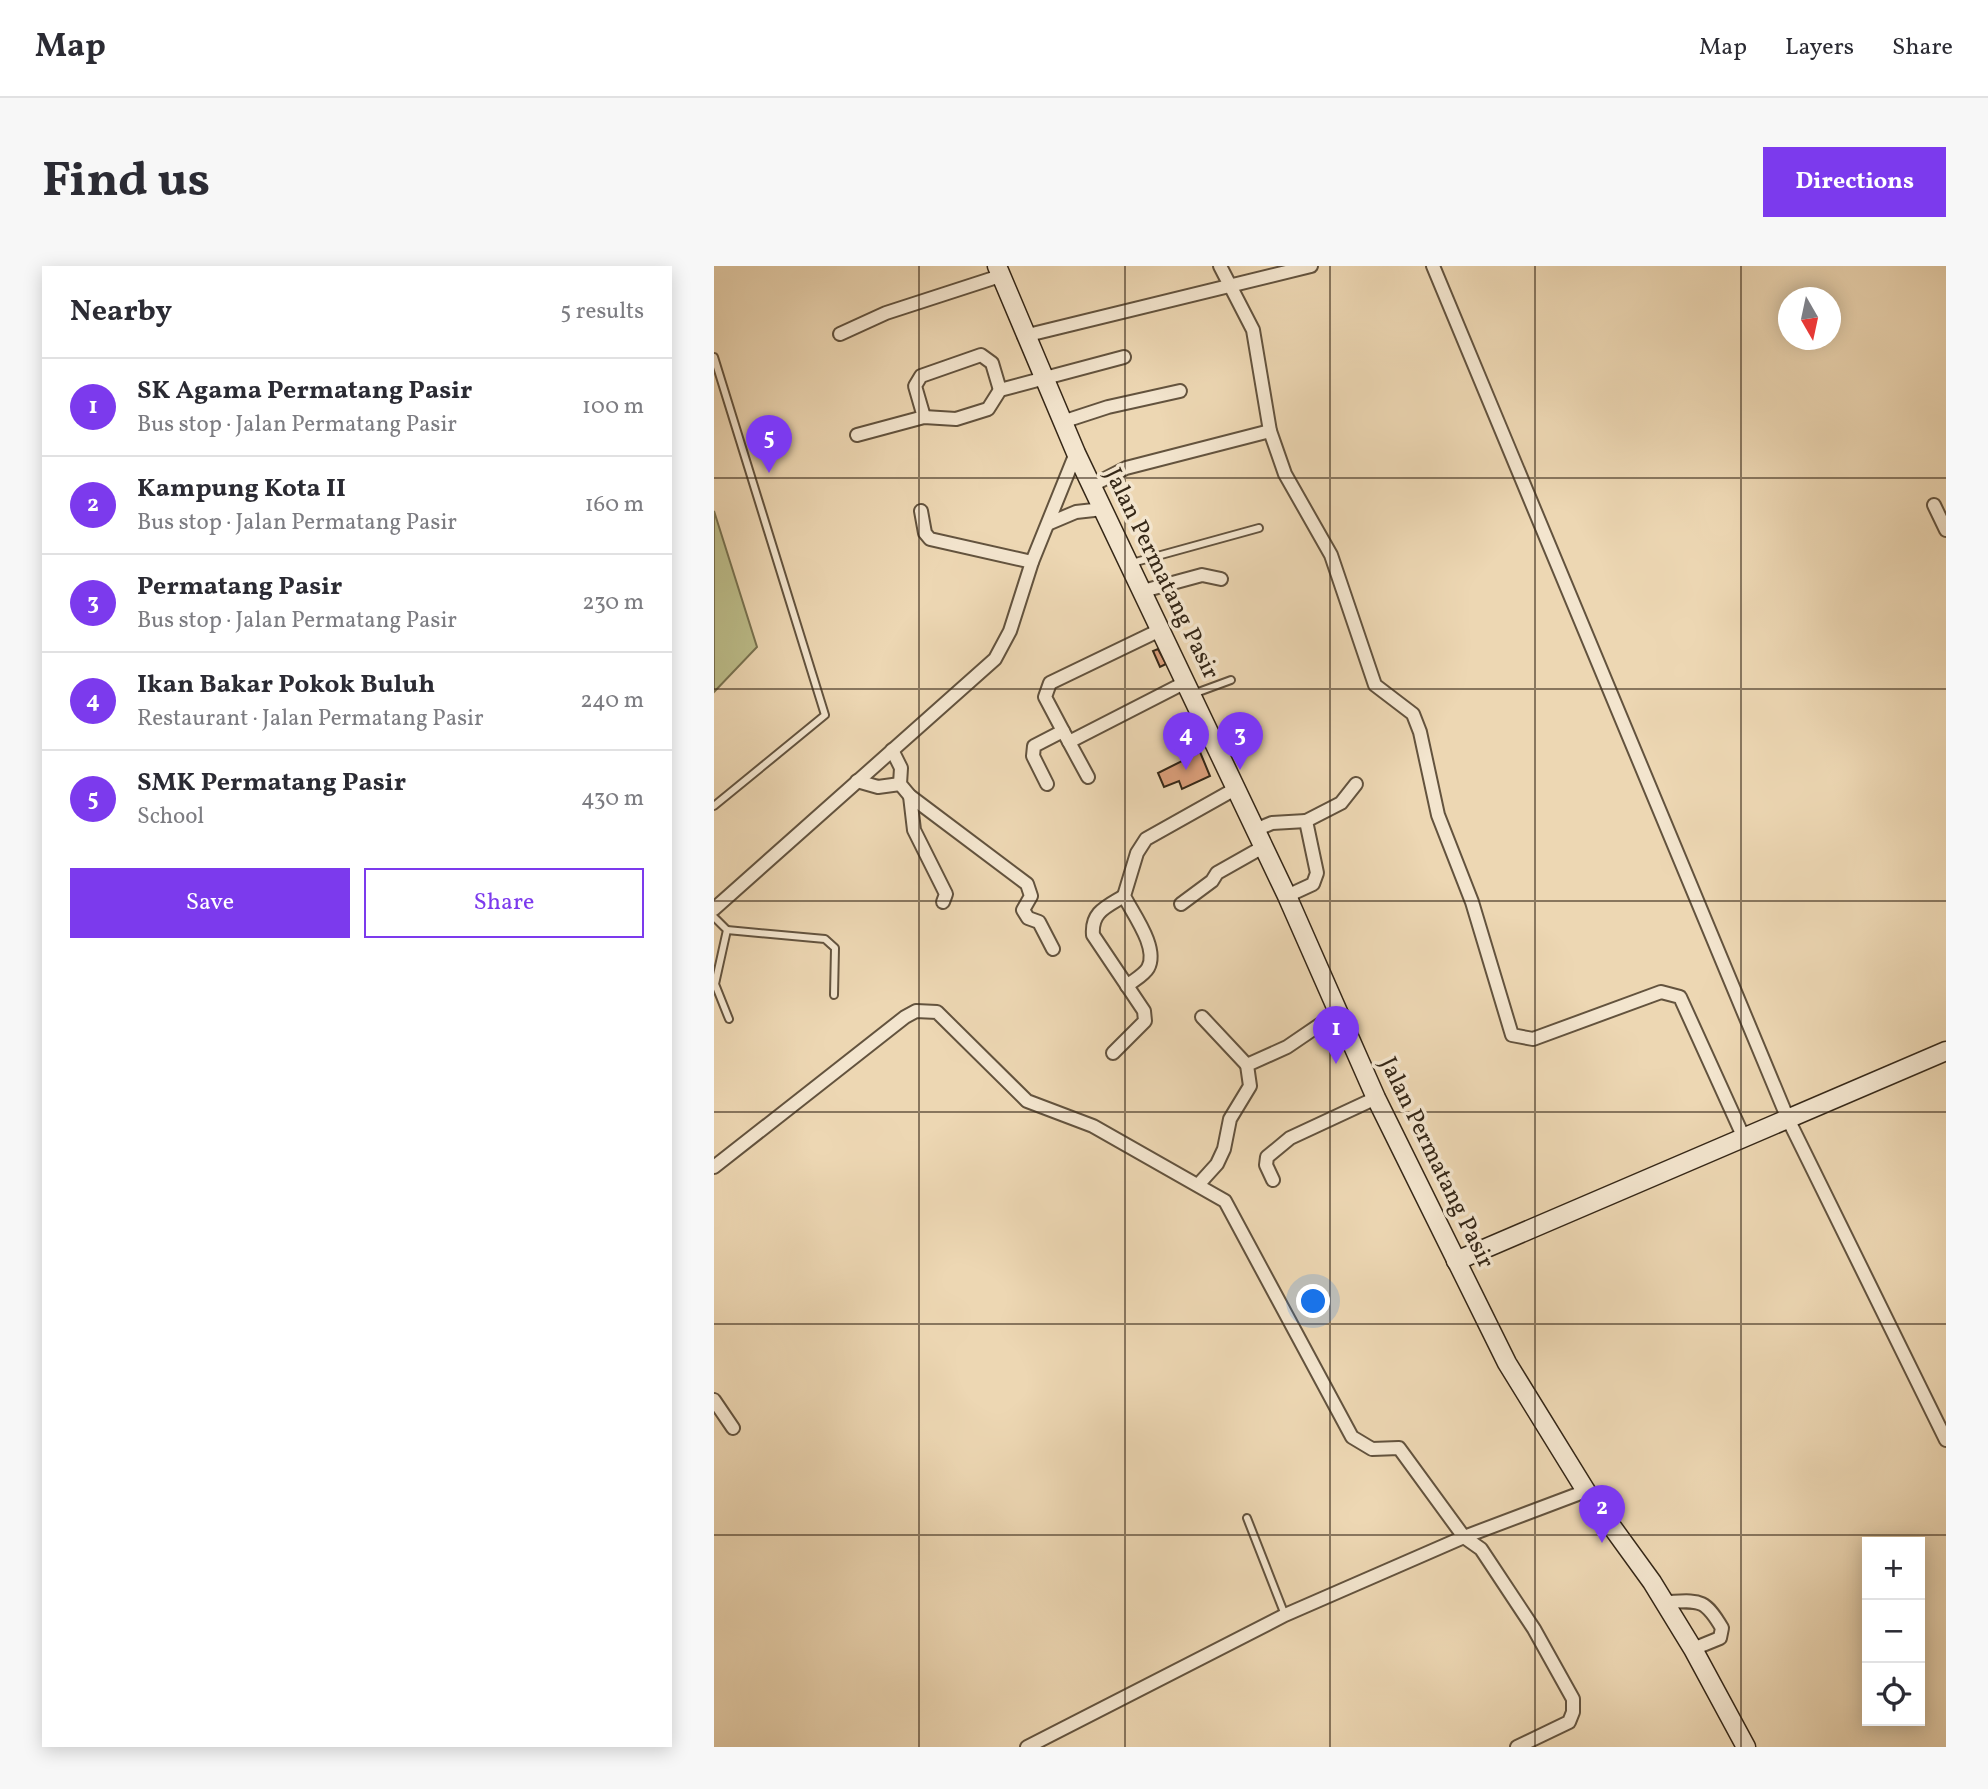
<!DOCTYPE html>
<html lang="en">
<head>
<meta charset="utf-8">
<style>
  body { margin:0; font-family:Vollkorn,serif; background:#f7f7f7; color:#2b2b33 }
  .controls { position:absolute; right:21px; bottom:21px; display:grid; overflow:hidden; border-radius:0px; box-shadow:0 4px 18px #0003 }
  .controls button { width:63px; height:63px; display:grid; place-items:center; padding:0; border:0; border-bottom:2px solid #e1e1e2; background:#fff; color:#2b2b33; font:35px sans-serif }
  .compass { position:absolute; left:1064px; top:21px; width:63px; height:63px; border-radius:50%; background:#fff; box-shadow:0 4px 18px #0003; rotate:171deg }
  .you { position:absolute; left:600px; top:1036px; width:24px; height:24px; margin:-18px; border:5px solid #fff; border-radius:50%; background:#1a73e8; box-shadow:0 0 0 10px #1a73e833 }
  .badge { display:grid; place-items:center; width:46px; height:46px; border-radius:50%; background:#7c3aed; color:#fff; font-size:23px; font-weight:700 }
  .pin { position:absolute; translate:-50% -58px; filter:drop-shadow(0 2px 4px #0008) }
  .pin::after { content:''; position:absolute; top:37px; width:24px; height:21px; background:inherit; clip-path:polygon(0 0,100% 0,50% 100%) }
  .list { margin:0; padding:0; list-style:none }
  h2 { display:flex; justify-content:space-between; align-items:center; height:91px; margin:0; padding:0 28px; font-size:30px }
  h2 small { font-size:23px; font-weight:400; color:#7c7c81 }
  .list li { display:grid; grid-template-columns:46px 1fr auto; gap:21px; align-items:center; box-sizing:border-box; height:98px; padding:0 28px; border-top:2px solid #e1e1e2 }
  .list b { display:block; font-size:26px; white-space:nowrap }
  .list p { margin:0; font-size:23px; white-space:nowrap; color:#7c7c81 }
  .list em { font-size:23px; font-style:normal; color:#7c7c81 }
  .actions { display:flex; gap:14px; padding:21px 28px }
  .actions a { flex:1; padding:16px 0; border:2px solid #7c3aed; border-radius:0px; text-align:center; font-size:24px; color:#7c3aed }
  .actions .main { background:#7c3aed; color:#fff }
  .icon { flex:none; width:38px; height:38px; fill:none; stroke:currentColor; stroke-width:2; stroke-linecap:round; stroke-linejoin:round }
  .map { position:relative; flex:none; width:1232px; height:1481px; overflow:hidden; border-radius:0px }
  header { display:flex; align-items:center; gap:42px; box-sizing:border-box; height:98px; padding:0 35px; background:#fff; border-bottom:2px solid #e1e1e2 }
  header strong { font-size:33px }
  nav { display:flex; gap:38px; margin-inline-start:auto; font-size:24px }
  .intro { display:flex; align-items:center; justify-content:space-between; box-sizing:border-box; height:168px; padding:0 42px }
  h1 { margin:0; font-size:49px }
  .button { padding:18px 32px; border-radius:0px; background:#7c3aed; color:#fff; font-size:24px; font-weight:700 }
  main { display:flex; gap:42px; padding:0 42px }
  aside { flex:1; background:#fff; border-radius:0px; box-shadow:0 4px 18px #0003 }
  .map>svg:first-child { display:block }
</style>
</head>
<body>
<header>
<strong>Map</strong>
<nav><a>Map</a><a>Layers</a><a>Share</a></nav>
</header>
<div class="intro"><h1>Find us</h1><a class="button">Directions</a></div>
<main>
<aside>
<h2>Nearby<small>5 results</small></h2>
<ul class="list">
<li><span class="badge">1</span><div><b>SK Agama Permatang Pasir</b><p>Bus stop · Jalan Permatang Pasir</p></div><em>100 m</em></li>
<li><span class="badge">2</span><div><b>Kampung Kota II</b><p>Bus stop · Jalan Permatang Pasir</p></div><em>160 m</em></li>
<li><span class="badge">3</span><div><b>Permatang Pasir</b><p>Bus stop · Jalan Permatang Pasir</p></div><em>230 m</em></li>
<li><span class="badge">4</span><div><b>Ikan Bakar Pokok Buluh</b><p>Restaurant · Jalan Permatang Pasir</p></div><em>240 m</em></li>
<li><span class="badge">5</span><div><b>SMK Permatang Pasir</b><p>School</p></div><em>430 m</em></li>
</ul>
<div class="actions"><a class="main">Save</a><a>Share</a></div>
</aside>
<div class="map">
<svg width="1232" height="1481" viewBox="0 0 1232 1481">
  <rect width="100%" height="100%" fill="#edd7b3"/>
  <filter id="stains"><feTurbulence type="fractalNoise" baseFrequency=".00286" numOctaves="4"/><feColorMatrix values="0 0 0 0 .2 0 0 0 0 .09 0 0 0 0 .02 0 0 0 .5 -.17"/></filter>
  <radialGradient id="worn" r=".72"><stop offset=".6" stop-color="#630" stop-opacity="0"/><stop offset="1" stop-color="#630" stop-opacity=".3"/></radialGradient>
  <!-- green -->
  <polygon fill="#bcbd8a" stroke="#787250" stroke-width="2" points="0,245 43,381 0,426"/>
  <!-- building -->
  <g fill="#db9f7b" stroke="#352717" stroke-width="2">
    <polygon points="444,383 452,398 446,401 439,385"/>
    <polygon points="486,486 496,510 468,523 465,515 450,521 444,507"/>
  </g>
  <g fill="none" stroke-linecap="round" stroke-linejoin="round">
    <!-- lane casing -->
    <g stroke="#63533e" stroke-width="10">
      <g id="lane">
        <polyline points="0,91 111,449 0,540"/>
        <polyline points="418,297 545,262"/>
        <polyline points="479,428 517,414"/>
        <polyline points="0,651 13,664 1,718 15,753"/>
        <polyline points="13,664 111,673 121,682 120,729"/>
        <polyline points="533,1252 571,1349"/>
      </g>
    </g>
    <!-- street casing -->
    <g stroke="#63533e" stroke-width="16">
      <g id="street">
        <polyline points="506,0 539,64 556,165 571,208 617,289 661,419 699,448 706,466 724,549 758,636 798,769 819,773 947,726 966,731 1030,872"/>
        <polyline points="719,0 1074,853 1232,1174"/>
        <polyline points="126,68 172,47 286,10"/>
        <polyline points="310,70 597,0"/>
        <polyline points="210,151 201,120 207,110 267,89 278,97 286,124"/>
        <polyline points="348,156 394,141 466,125"/>
        <polyline points="143,169 210,151 242,153 274,143 286,124 410,91"/>
        <polyline points="377,220 412,202 556,165"/>
        <polyline points="1220,239 1232,264"/>
        <polyline points="207,245 211,267 216,273 318,296"/>
        <polyline points="336,257 362,246 389,243"/>
        <polyline points="429,325 488,309 507,313"/>
        <polyline points="349,465 355,476 472,416"/>
        <polyline points="355,476 374,511"/>
        <polyline points="178,484 187,502 186,518 196,530 313,618 317,630 309,644 314,652 325,656 339,683"/>
        <polyline points="143,515 164,521 186,518"/>
        <polyline points="333,518 319,490 320,480 349,465 331,431 336,417 446,364"/>
        <polyline points="196,530 200,564 232,628 229,636"/>
        <polyline points="541,564 558,557 592,555"/>
        <polyline points="573,630 599,618 603,607 592,555 627,537 642,518"/>
        <polyline points="467,638 498,615 503,607 549,581"/>
        <polyline points="0,643 281,393 296,365 318,296 362,187"/>
        <path d="M413,720C420,714 430,709 434,702C445,682 419,648 410,630L423,587L432,573L521,523"/>
        <polyline points="488,751 533,799"/>
        <path d="M399,787L431,755L430,745L379,669C377,646 392,641 410,630"/>
        <polyline points="0,901 191,751 202,745 223,746 313,835 379,860 511,935 638,1171 658,1183 685,1182 750,1271 767,1283 820,1363 859,1433 859,1446 855,1456 803,1481"/>
        <polyline points="559,914 552,899 553,891 576,872 662,832"/>
        <polyline points="484,919 503,898 510,883 516,853 536,820 533,799 573,781 623,747"/>
        <polyline points="0,1134 19,1162"/>
        <path d="M950,1336C985,1335 990,1331 1008,1362L1006,1372L979,1383"/>
        <polyline points="313,1481 571,1349 750,1271 872,1225"/>
      </g>
    </g>
    <!-- secondary casing -->
    <g stroke="#352717" stroke-width="21">
      <g id="secondary">
        <polyline points="283,0 362,187 573,630 662,832 793,1097 872,1225 938,1316 979,1383 1032,1481"/>
        <polyline points="742,995 1232,785"/>
      </g>
    </g>
    <!-- lane -->
    <use href="#lane" stroke="#f3e5ce" stroke-width="6"/>
    <!-- street -->
    <use href="#street" stroke="#f3e5ce" stroke-width="12"/>
    <!-- secondary -->
    <use href="#secondary" stroke="#f3e5ce" stroke-width="18"/>
  </g>
  <!-- grid -->
  <path fill="none" stroke="#352717" stroke-width="2" stroke-opacity="0.55" d="M205,0V1481M411,0V1481M616,0V1481M821,0V1481M1027,0V1481M0,212H1232M0,423H1232M0,635H1232M0,846H1232M0,1058H1232M0,1269H1232"/>
  <g text-anchor="middle" dominant-baseline="central" stroke-width="7" stroke-linejoin="round" paint-order="stroke">
    <!-- street labels -->
    <g font-size="24" fill="#352717" stroke="#f3e5ce">
      <text transform="translate(447 308) rotate(64)">Jalan Permatang Pasir</text>
      <text transform="translate(722 897) rotate(64)">Jalan Permatang Pasir</text>
    </g>
  </g>
  <rect width="100%" height="100%" filter="url(#stains)"/>
  <rect width="100%" height="100%" fill="url(#worn)"/>
</svg>
<div class="controls">
<button>+</button>
<button>−</button>
<button><svg class="icon" aria-label="locate" viewBox="0 0 24 24"><circle cx="12" cy="12" r="6"/><path d="M12 2v4M12 18v4M2 12h4M18 12h4"/></svg></button>
</div>
<svg class="compass" viewBox="-18 -18 36 36"><path d="M0-13l5 13h-10z" fill="#e53935"/><path d="M0 13l5-13h-10z" fill="#7c7c81"/></svg>
<div class="you"></div>
<div class="pin badge" style="left:622px;top:798px">1</div>
<div class="pin badge" style="left:888px;top:1277px">2</div>
<div class="pin badge" style="left:526px;top:504px">3</div>
<div class="pin badge" style="left:472px;top:504px">4</div>
<div class="pin badge" style="left:55px;top:207px">5</div>
</div>
</main>
</body>
</html>
